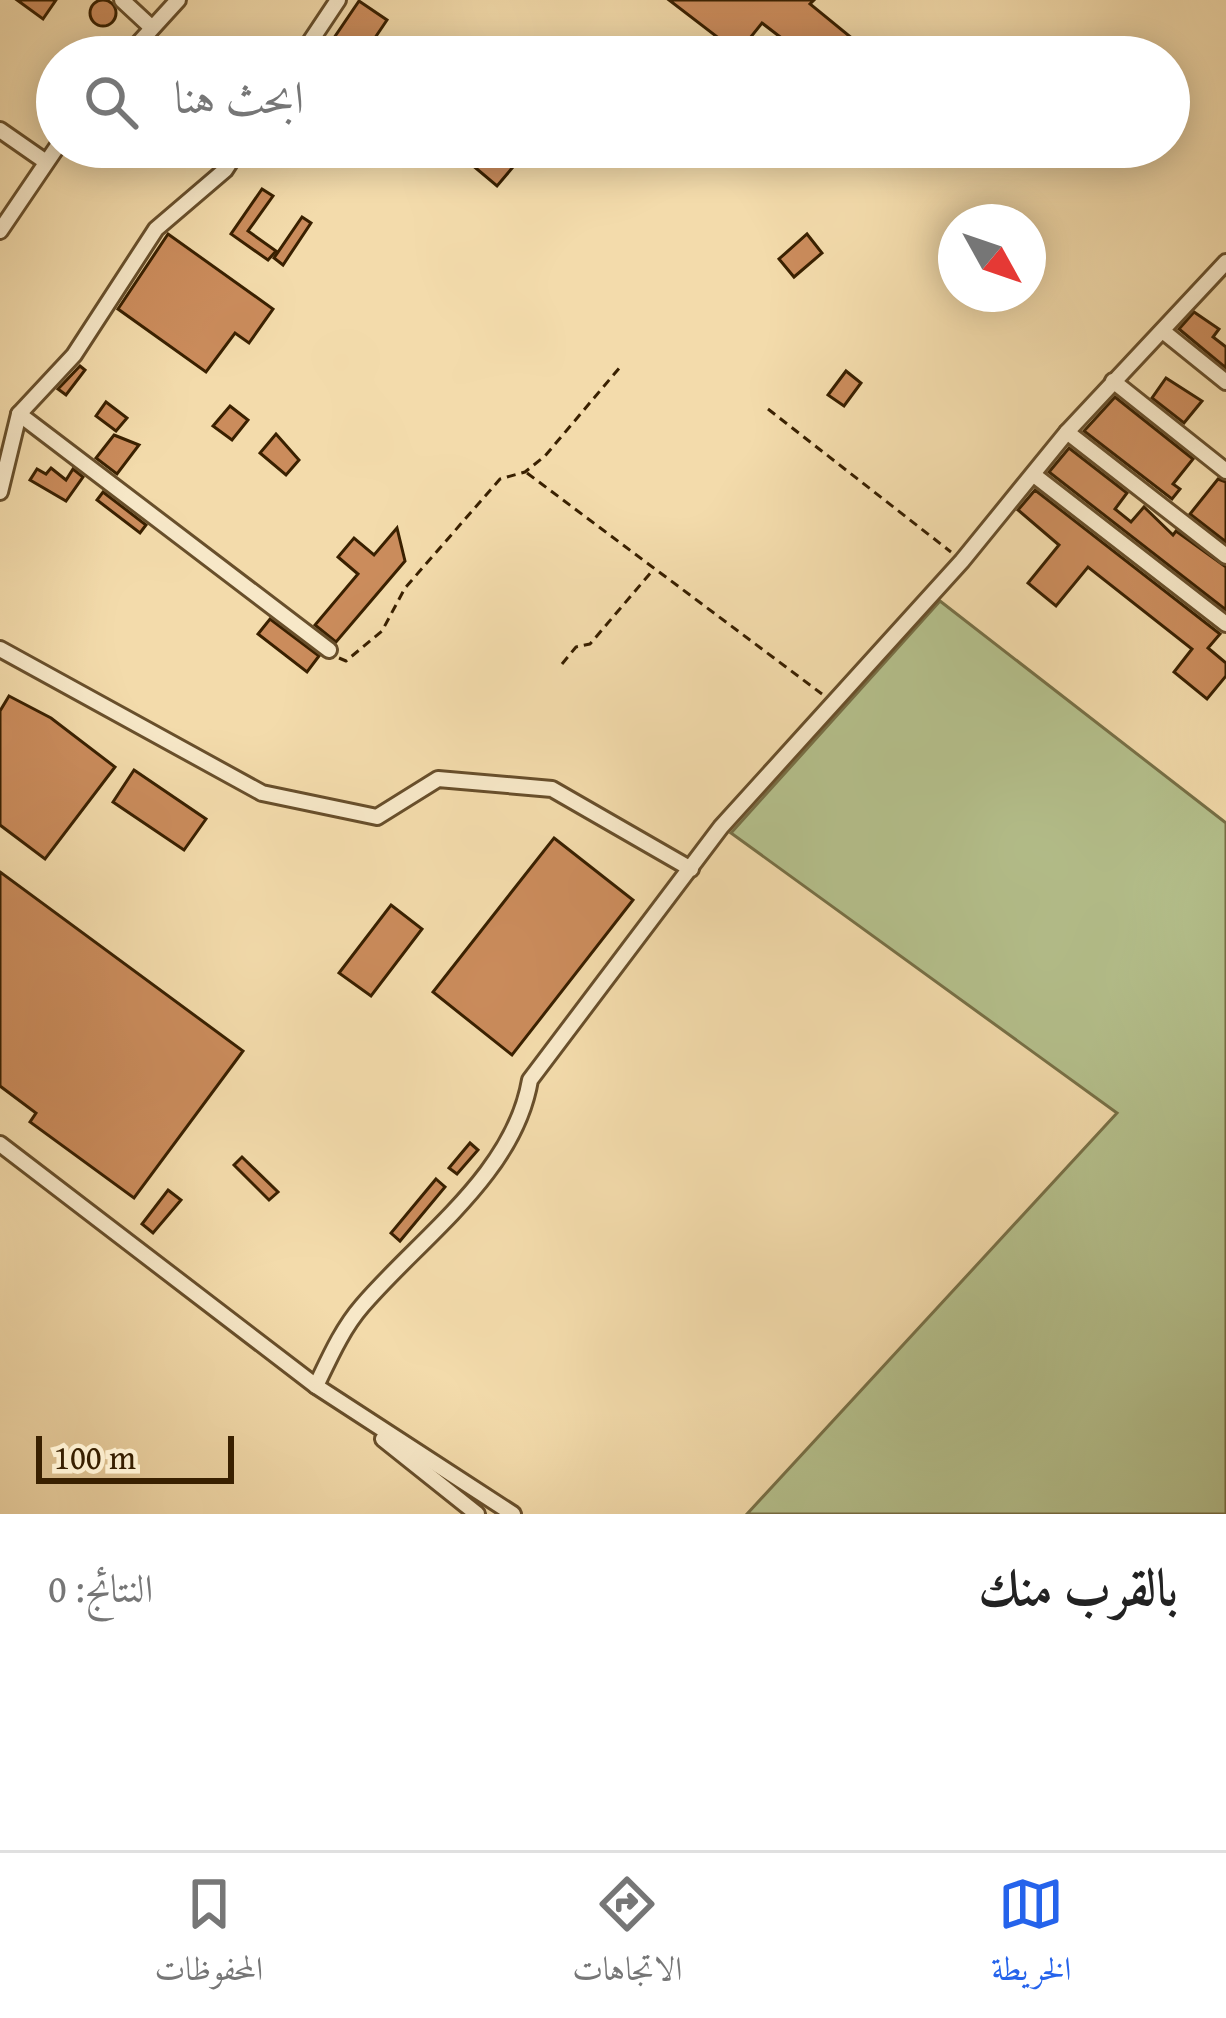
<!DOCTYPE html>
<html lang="ar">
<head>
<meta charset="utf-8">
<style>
  body { margin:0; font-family:"Gentium Book Plus",Amiri,serif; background:#f2f2f2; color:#222; direction:rtl }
  .compass { position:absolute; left:938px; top:204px; width:108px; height:108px; border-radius:50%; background:#fff; box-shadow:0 6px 30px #0003; rotate:130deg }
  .scale { position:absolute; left:36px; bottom:30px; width:198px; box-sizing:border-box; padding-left:12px; border:6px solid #392000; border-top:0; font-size:33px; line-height:42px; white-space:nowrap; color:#392000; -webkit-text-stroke:9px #f7e8c8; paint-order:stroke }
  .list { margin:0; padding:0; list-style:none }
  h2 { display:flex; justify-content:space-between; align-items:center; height:156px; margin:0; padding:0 48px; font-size:51px }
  h2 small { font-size:39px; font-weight:400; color:#767676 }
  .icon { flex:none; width:66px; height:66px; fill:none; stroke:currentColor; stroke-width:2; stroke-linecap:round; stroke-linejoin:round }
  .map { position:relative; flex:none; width:1226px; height:1514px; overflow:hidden; direction:ltr }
  .search { position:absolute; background:#fff; box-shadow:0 6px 30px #0003; left:36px; right:36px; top:36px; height:132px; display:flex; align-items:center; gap:30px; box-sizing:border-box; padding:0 42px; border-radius:66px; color:#767676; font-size:45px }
  .sheet { height:336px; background:#fff }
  nav { display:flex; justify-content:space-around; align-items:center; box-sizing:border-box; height:168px; border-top:3px solid #e0e0e0; background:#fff; font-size:33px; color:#767676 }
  nav a { display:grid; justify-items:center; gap:6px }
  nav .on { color:#2563eb }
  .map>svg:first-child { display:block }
</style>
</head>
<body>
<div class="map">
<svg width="1226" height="1514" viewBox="0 0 1226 1514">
  <rect width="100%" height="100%" fill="#f3dbab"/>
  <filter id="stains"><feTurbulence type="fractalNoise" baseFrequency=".00167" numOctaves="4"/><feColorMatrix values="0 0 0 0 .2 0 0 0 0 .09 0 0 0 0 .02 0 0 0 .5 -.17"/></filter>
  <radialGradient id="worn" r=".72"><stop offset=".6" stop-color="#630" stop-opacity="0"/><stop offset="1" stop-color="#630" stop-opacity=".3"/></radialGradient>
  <!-- green -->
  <polygon fill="#b5c18d" stroke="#777046" stroke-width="3" points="940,601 1226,823 1226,1514 747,1514 1117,1113 731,833"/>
  <!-- building -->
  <g fill="#cb8c5c" stroke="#392000" stroke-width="3">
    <circle cx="103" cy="13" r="13"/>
    <polygon points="17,0 56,0 43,19"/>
    <polygon points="669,0 814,0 810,4 875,57 784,57 792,46 762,23 738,53"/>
    <polygon points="359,1 387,20 362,57 321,57"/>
    <polygon points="475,147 488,147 513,167 497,186 465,159"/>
    <polygon points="262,189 273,196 248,231 276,251 268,260 231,234"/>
    <polygon points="302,217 311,223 283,265 274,258"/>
    <polygon points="168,234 273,309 249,343 235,333 206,372 118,309"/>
    <polygon points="807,234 822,253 794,277 779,259"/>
    <polygon points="1194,312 1219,329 1213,337 1226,347 1226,368 1179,329"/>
    <polygon points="80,366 85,370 66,395 58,389"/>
    <polygon points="846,371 861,383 844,406 828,395"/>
    <polygon points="1166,378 1202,401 1184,423 1152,398"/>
    <polygon points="1115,397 1193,459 1173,484 1180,489 1172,499 1084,431"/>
    <polygon points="106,402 127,418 116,431 96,416"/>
    <polygon points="230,406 248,420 232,440 213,426"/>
    <polygon points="276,434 299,460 286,475 260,453"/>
    <polygon points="114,435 139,445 117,474 96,458"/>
    <polygon points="1069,448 1127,493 1115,509 1131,522 1144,507 1173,535 1176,531 1226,567 1226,610 1049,472"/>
    <polygon points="51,468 66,480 73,469 83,477 66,501 30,480 37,469 46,474"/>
    <polygon points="1218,479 1226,482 1226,542 1190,514"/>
    <polygon points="1035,490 1220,634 1208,648 1226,663 1226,676 1207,699 1174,672 1192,649 1088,567 1056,606 1028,583 1059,545 1018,510"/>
    <polygon points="103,492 146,525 140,533 97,500"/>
    <polygon points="397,528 405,561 336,642 315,625 358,574 338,557 354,538 374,555"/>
    <polygon points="270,619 319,656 307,672 258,634"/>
    <polygon points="9,696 51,718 115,767 45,859 0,825 0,711"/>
    <polygon points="134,770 206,819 184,850 113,802"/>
    <polygon points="554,838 633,900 512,1055 433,992"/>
    <polygon points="0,872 243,1051 134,1198 30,1122 36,1113 0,1086"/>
    <polygon points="391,905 422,929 371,996 339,973"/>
    <polygon points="470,1143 478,1150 457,1174 449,1168"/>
    <polygon points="242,1157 278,1192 269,1200 234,1165"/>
    <polygon points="436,1179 445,1187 400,1241 391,1233"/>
    <polygon points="168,1190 181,1200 153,1233 142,1224"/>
  </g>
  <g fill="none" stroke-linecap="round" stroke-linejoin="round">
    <!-- minor casing -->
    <g stroke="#684f2b" stroke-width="20">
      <g id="minor">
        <polyline points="122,0 150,26"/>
        <polyline points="126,57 178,0"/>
        <polyline points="300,57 338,0"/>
        <polyline points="0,130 46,162"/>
        <polyline points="0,231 57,147"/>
        <polyline points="1164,332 1226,382"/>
        <polyline points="1113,381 1226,471"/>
        <polyline points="19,414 329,650"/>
        <polyline points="1067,432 1226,556"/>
        <polyline points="1034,475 1226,624"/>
        <polyline points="0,492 19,414 74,355 156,229 225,170 240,147"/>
        <polyline points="0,649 262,793 377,817 438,779 552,789 691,869"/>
        <polyline points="0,1144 316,1386 513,1514"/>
        <path d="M316,1386C329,1359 342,1329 362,1306C421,1237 514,1174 530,1080L721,827L962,561L1067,432L1226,262"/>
        <polyline points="383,1439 477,1514"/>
      </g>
    </g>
    <!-- path -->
    <g stroke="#392000" stroke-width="3" stroke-dasharray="9 6" stroke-linecap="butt">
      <polyline points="768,409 951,552"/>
      <polyline points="527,473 822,694"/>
      <polyline points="339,658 346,661 382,631 405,588 500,479 525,472 545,456 621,366"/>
      <polyline points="562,664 576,647 590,644 653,570"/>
    </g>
    <!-- minor -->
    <use href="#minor" stroke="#f7e8c8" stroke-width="14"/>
  </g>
  <rect width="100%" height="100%" filter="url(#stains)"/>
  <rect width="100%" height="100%" fill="url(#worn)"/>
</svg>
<svg class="compass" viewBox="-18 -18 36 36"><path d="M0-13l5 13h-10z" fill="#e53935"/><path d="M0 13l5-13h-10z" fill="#767676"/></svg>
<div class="scale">100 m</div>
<div class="search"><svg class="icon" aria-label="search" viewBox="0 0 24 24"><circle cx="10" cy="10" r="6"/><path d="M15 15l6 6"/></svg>ابحث هنا</div>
</div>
<section class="sheet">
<h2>بالقرب منك<small>النتائج: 0</small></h2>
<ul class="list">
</ul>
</section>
<nav>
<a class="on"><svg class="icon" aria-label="map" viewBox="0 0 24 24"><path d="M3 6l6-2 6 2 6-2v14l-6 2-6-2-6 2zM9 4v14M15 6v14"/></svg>الخريطة</a>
<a><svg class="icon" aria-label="directions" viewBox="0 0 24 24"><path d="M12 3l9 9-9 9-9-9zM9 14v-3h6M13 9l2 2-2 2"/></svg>الاتجاهات</a>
<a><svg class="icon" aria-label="saved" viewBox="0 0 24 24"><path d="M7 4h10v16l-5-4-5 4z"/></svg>المحفوظات</a>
</nav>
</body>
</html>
